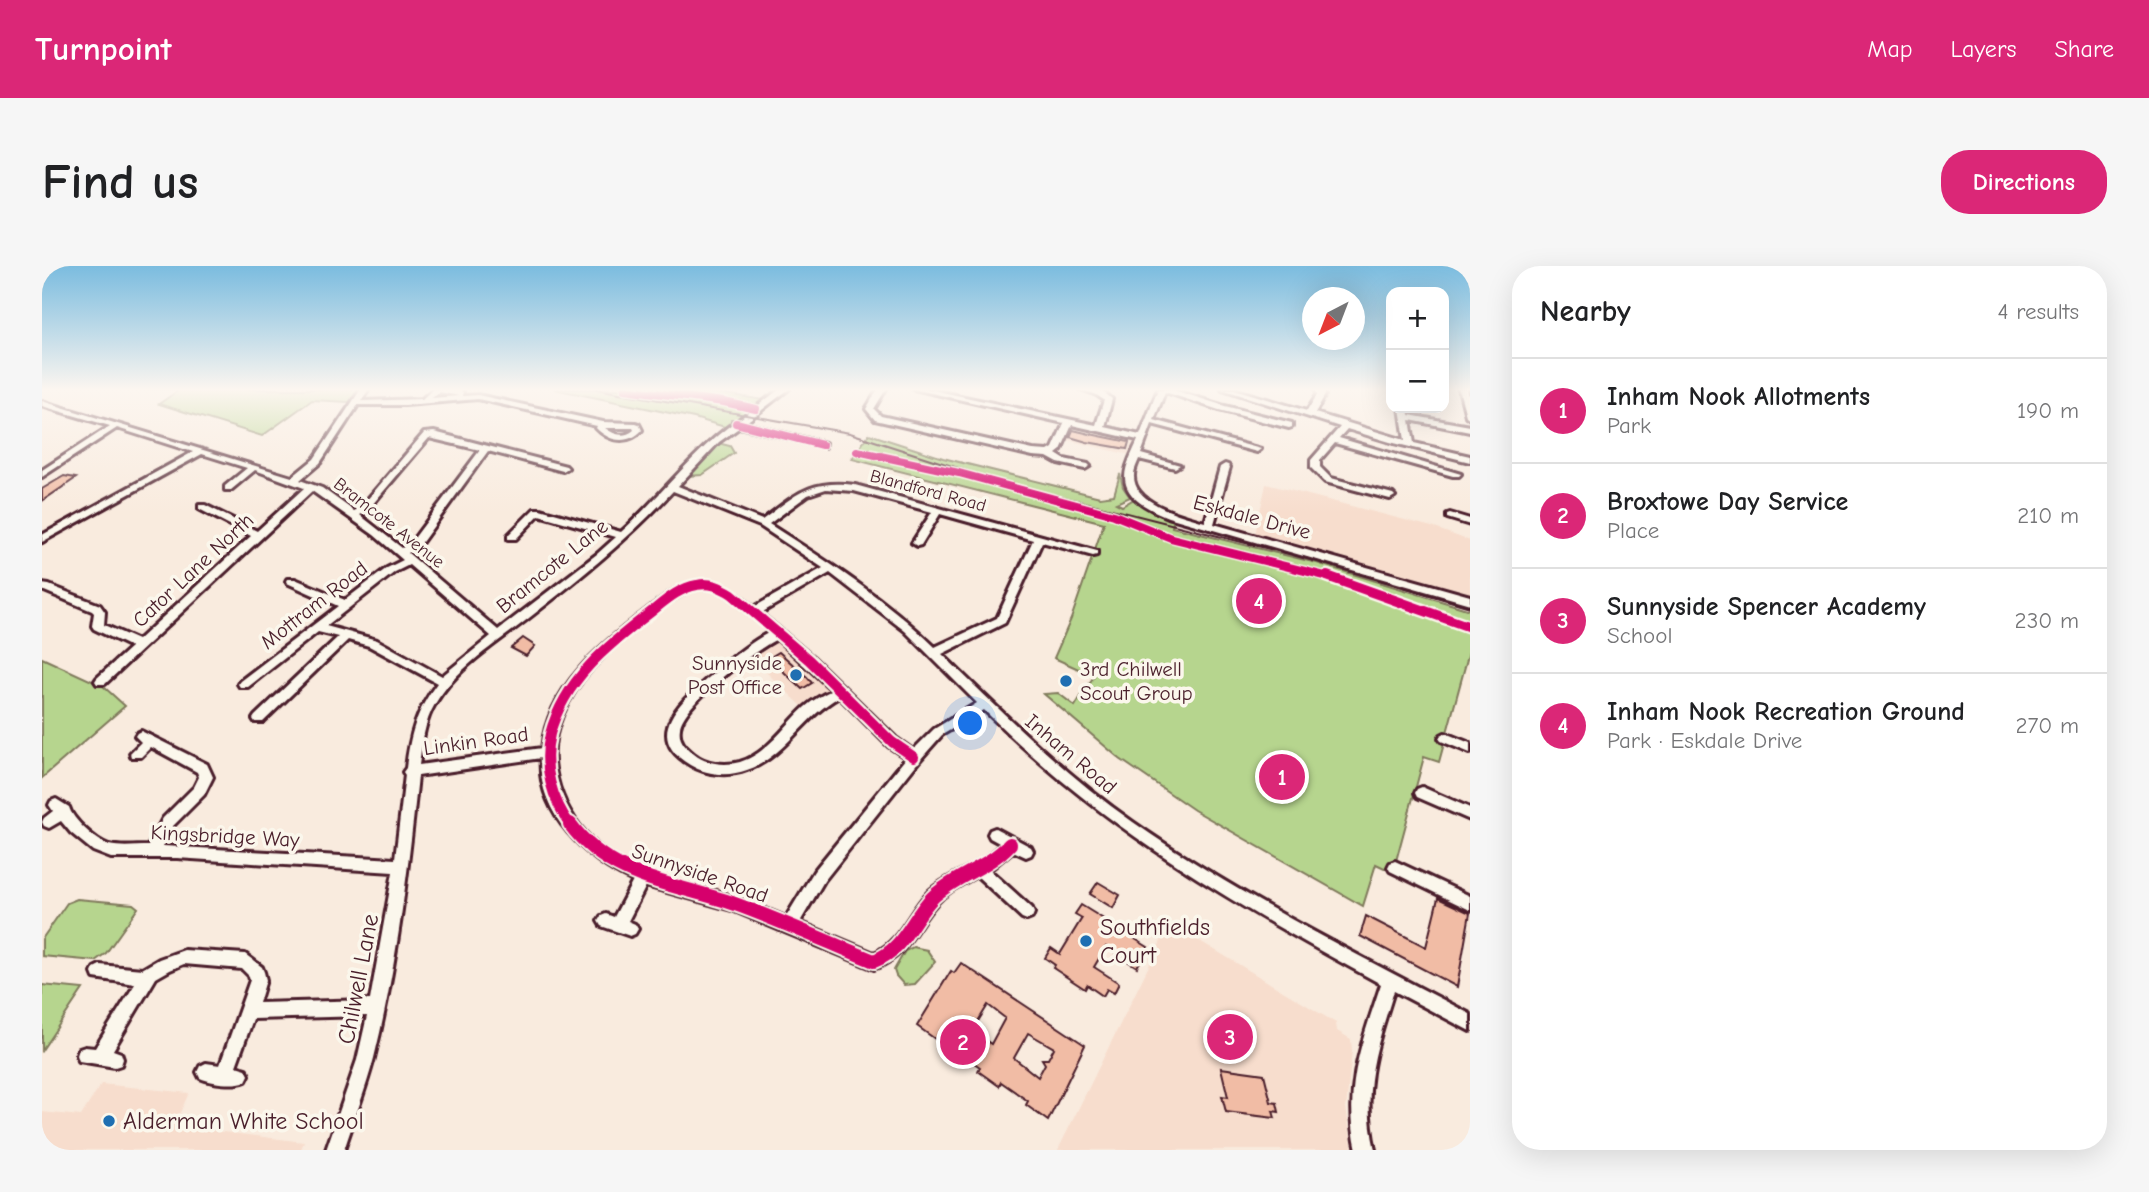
<!DOCTYPE html>
<html lang="en">
<head>
<meta charset="utf-8">
<style>
  body { margin:0; font-family:"Comic Neue",sans-serif; background:#f6f6f6; color:#202124 }
  .controls { position:absolute; right:21px; top:21px; display:grid; overflow:hidden; border-radius:14px; box-shadow:0 7px 28px #0002 }
  .controls button { width:63px; height:63px; display:grid; place-items:center; padding:0; border:0; border-bottom:2px solid #e0e0e0; background:#fff; color:#202124; font:35px sans-serif }
  .compass { position:absolute; left:1260px; top:21px; width:63px; height:63px; border-radius:50%; background:#fff; box-shadow:0 7px 28px #0002; rotate:222deg }
  .you { position:absolute; left:929px; top:458px; width:24px; height:24px; margin:-18px; border:5px solid #fff; border-radius:50%; background:#1a73e8; box-shadow:0 0 0 10px #1a73e833 }
  .badge { display:grid; place-items:center; width:46px; height:46px; border-radius:50%; background:#db2777; color:#fff; font-size:23px; font-weight:700 }
  .pin { position:absolute; translate:-50% -50%; border:4px solid #fff; box-shadow:0 2px 7px #0006 }
  .list { margin:0; padding:0; list-style:none }
  h2 { display:flex; justify-content:space-between; align-items:center; height:91px; margin:0; padding:0 28px; font-size:30px }
  h2 small { font-size:23px; font-weight:400; color:#757577 }
  .list li { display:grid; grid-template-columns:46px 1fr auto; gap:21px; align-items:center; box-sizing:border-box; height:105px; padding:0 28px; border-top:2px solid #e0e0e0 }
  .list b { display:block; font-size:26px; white-space:nowrap }
  .list p { margin:0; font-size:23px; white-space:nowrap; color:#757577 }
  .list em { font-size:23px; font-style:normal; color:#757577 }
  .map { position:relative; flex:none; width:1428px; height:884px; overflow:hidden; border-radius:28px }
  header { display:flex; align-items:center; gap:42px; box-sizing:border-box; height:98px; padding:0 35px; background:#db2777; color:#fff }
  header strong { font-size:33px }
  nav { display:flex; gap:38px; margin-inline-start:auto; font-size:24px }
  .intro { display:flex; align-items:center; justify-content:space-between; box-sizing:border-box; height:168px; padding:0 42px }
  h1 { margin:0; font-size:49px }
  .button { padding:18px 32px; border-radius:28px; background:#db2777; color:#fff; font-size:24px; font-weight:700 }
  main { display:flex; gap:42px; padding:0 42px }
  aside { flex:1; background:#fff; border-radius:28px; box-shadow:0 7px 28px #0002 }
  .map>svg:first-child { display:block }
</style>
</head>
<body>
<header>
<strong>Turnpoint</strong>
<nav><a>Map</a><a>Layers</a><a>Share</a></nav>
</header>
<div class="intro"><h1>Find us</h1><a class="button">Directions</a></div>
<main>
<div class="map">
<svg width="1428" height="884" viewBox="0 0 1428 884">
  <rect width="100%" height="100%" fill="#f9ebde"/>
  <filter id="ink" filterUnits="userSpaceOnUse"><feTurbulence type="fractalNoise" baseFrequency=".0143" numOctaves="2"/><feDisplacementMap in="SourceGraphic" scale="14" xChannelSelector="R" yChannelSelector="G"/><feConvolveMatrix kernelMatrix="1 2 1 2 8 2 1 2 1" color-interpolation-filters="sRGB"/></filter>
  <g filter="url(#ink)">
    <!-- built -->
    <g fill="#f7ddcd">
      <polygon points="1030,157 1095,171 1088,189 1024,174"/>
      <polygon points="1224,218 1390,261 1428,275 1428,331 1213,269"/>
      <polygon points="736,371 793,421 761,441 706,389"/>
      <polygon points="1128,657 1294,757 1295,765 1309,773 1310,785 1304,842 1311,884 1016,884"/>
      <polygon points="59,818 147,827 132,860 262,876 259,883 264,884 0,884 0,846 39,850"/>
    </g>
    <!-- green -->
    <g fill="#b6d58e" stroke="#807a5c" stroke-width="2">
      <polygon points="87,123 317,123 307,136 270,134 220,170 117,138 138,123"/>
      <polygon points="512,123 610,123 639,130 646,124 674,123 679,127 722,134 683,161 652,152"/>
      <polygon points="827,168 901,192 1058,231 1072,229 1078,208 1081,221 1088,231 1074,237 1080,240 1092,233 1104,242 1132,253 1130,261 1275,297 1428,344 1428,382 1397,496 1382,491 1351,606 1334,598 1321,640 1152,544 1078,493 1002,428 1016,427 1033,440 1052,410 1012,392 1029,353 1062,257 810,193"/>
      <polygon points="676,177 688,180 692,187 660,209 644,210"/>
      <polygon points="0,392 61,420 83,440 0,512"/>
      <polygon points="35,633 91,638 96,642 64,687 53,695 0,690 0,673 25,637"/>
      <polygon points="871,681 885,684 893,696 873,718 862,719 854,710 852,704 863,685"/>
      <polygon points="0,719 41,723 0,784"/>
    </g>
    <!-- building -->
    <g fill="#f1bca5" stroke="#4a1f2b" stroke-width="2" fill-rule="evenodd">
      <polygon points="1031,164 1048,168 1087,176 1085,183 1045,176 1028,171"/>
      <polygon points="22,210 34,212 0,235 0,223"/>
      <polygon points="481,372 493,380 484,390 469,382"/>
      <polygon points="737,386 765,411 770,417 760,423 727,392"/>
      <polygon points="1056,616 1078,629 1071,642 1048,628"/>
      <polygon points="1396,632 1428,647 1415,721 1318,670 1324,650 1384,681"/>
      <polygon points="1039,639 1068,657 1065,662 1077,670 1080,665 1106,681 1095,701 1064,681 1052,701 1077,717 1072,727 1065,723 1061,730 1045,719 1043,723 1011,702 1013,699 1003,692 1009,682 1018,688 1040,652 1033,648"/>
      <path d="M919,697L1043,779L1006,855L984,839L986,835L959,816L957,820L936,805L938,801L919,788L918,791L875,760L909,705L912,707ZM946,739L963,752L949,778L930,765ZM986,767L1012,782L1006,793H1000L1003,798L996,811L972,792Z"/>
      <polygon points="1179,802 1222,808 1229,836 1235,837 1237,846 1231,845 1233,852 1184,846 1180,830 1186,831"/>
    </g>
    <g fill="none" stroke-linecap="round" stroke-linejoin="round">
      <!-- minor casing -->
      <g stroke="#4a1f2b" stroke-width="6">
        <g id="minor">
          <path d="M319,123H327L319,135L380,133L391,123H411L421,126L420,130L436,129L561,156L594,157L597,158L600,164C587,179 567,176 554,162L555,160L436,133L363,139H316L278,197L258,214L280,222L312,245L318,242L382,167L392,166L524,200L526,202L521,205L446,185L378,279L366,287L456,364L555,288L574,271L497,249L474,273H466V269L492,243H498L579,266C618,231 648,189 690,158L691,155H695L738,123H747L703,157L783,177V181L698,161L677,176L636,220L720,254C754,229 767,213 813,219L1055,285V289L1051,290L1000,276L963,357L900,388C961,447 1021,507 1091,556C1197,630 1314,688 1428,748V765L1352,725C1334,782 1319,824 1333,884H1315C1301,822 1320,776 1339,718C1193,639 1061,563 942,444L900,469L877,495L782,615L758,656L832,687C858,676 867,645 886,626C907,606 938,600 959,578L948,572L946,568L948,564L953,562L989,581L991,585L989,589L984,591L971,585L948,604L990,642L992,647L990,652L985,654L980,652L935,610C921,618 906,625 895,637C872,662 867,690 832,703L690,644L604,620L586,655L593,658L596,663L593,668L588,670L559,660L556,655L559,650L564,648L572,651L591,615C546,595 494,547 499,492L376,510C366,604 355,700 332,792C324,823 312,853 302,884H284L315,794L325,750L211,753L194,800L204,803L207,809L204,815C192,820 170,817 158,812L155,806L158,800L164,797L178,799L208,714L207,710L200,703L142,698L128,704L114,712L71,784L79,787L81,793L79,799L73,801L37,795L35,789L37,783L43,781L53,782L93,718L52,712L50,707L52,702L58,699L100,703L117,693L142,684L203,688L220,701L222,706L224,714L217,737L328,734L351,606L135,592H69L51,585L29,567L19,555L7,562L2,560L0,556L2,552L11,545L7,539L9,535L14,533L27,541C30,553 54,575 67,579C79,582 94,580 106,580L121,552L152,521L157,511L155,506L109,481L99,491H89L88,487L99,476L93,470L95,467L99,465L165,498L171,511L162,529L131,560L121,580L353,593L363,509L361,506L364,502C368,469 374,445 395,417L327,380L306,374L221,456H213L211,453L213,450L296,371L276,366L206,421H198L196,418L198,415L296,340L245,317L244,315L245,313H253L303,334L345,302L361,294L332,269L270,225L63,418H55L53,415L55,412L89,381L52,363L50,360L52,347L50,345L0,324V318L7,319L58,339L63,346L62,359L96,374L209,270L157,243V239H163L215,265L262,222L213,204L189,224H183V220L205,202L160,188L0,276V269L151,186L75,162L0,211V204L68,160L0,140V135L250,211L272,193ZM398,126L417,130L388,132ZM563,162H591L592,164C582,172 573,169 563,162ZM387,172L438,184L370,275L360,282L318,249L324,246ZM784,223L812,225L890,246L870,277L875,280L879,279L898,248L991,274L955,352L893,381C844,333 785,295 727,258L766,229ZM631,225L718,260L781,302L712,341C697,328 682,314 661,315C638,315 621,331 604,344C559,378 506,421 500,482L377,499C380,479 382,456 393,438C415,401 454,378 487,352C538,312 587,273 631,225ZM367,299L449,370L400,410L335,374L284,360L353,306ZM788,307L863,365L935,437L892,463L871,484L854,472L771,391L719,347ZM661,321C687,323 709,350 728,366C707,377 689,392 671,408C643,431 597,469 648,499C664,509 687,511 705,504C743,491 762,450 797,431L846,480L864,492L772,605L744,651C722,642 698,632 675,625C651,619 626,615 603,606C556,589 521,552 513,503C506,467 527,428 551,402C572,380 631,325 661,321ZM735,373L790,424C780,429 771,434 763,441C743,459 725,488 698,496C683,500 664,498 652,488C643,481 636,474 638,462C641,437 712,385 735,373Z"/>
          <path d="M836,123H844L832,143L839,150L991,184L1006,185L1011,182L1022,157L872,123H886L1054,159L1062,134L1053,128L1038,123C1051,123 1060,123 1070,133L1063,161L1098,169L1116,123H1128L1183,140L1250,157V161L1247,162L1177,144L1123,126L1112,154L1219,183L1215,186L1110,158L1099,188L1138,199L1133,202L1097,193C1095,198 1092,204 1092,209C1090,238 1142,250 1163,256L1178,201L1183,198L1186,199L1188,201L1172,258L1428,330V338L1126,251C1109,244 1083,233 1083,211C1083,199 1092,184 1096,174L1030,159L1019,184L1014,188L1022,193L1046,198L1048,200L1043,203L1016,197L1005,191L991,190L833,154L824,143Z"/>
          <polygon points="1180,123 1192,123 1265,145 1275,129 1274,123 1282,123 1283,129 1273,147 1363,174 1358,142 1366,142 1367,149 1428,160 1428,166 1368,154 1372,177 1428,190 1428,196 1348,176 1305,163 1297,172 1419,208 1417,210 1411,210 1293,177 1278,194 1278,201 1289,212 1351,228 1353,230 1348,233 1283,216 1269,202 1269,194 1298,161"/>
          <polygon points="1417,123 1425,123 1428,134 1428,153 1424,150"/>
          <polygon points="1408,247 1428,253 1428,259 1405,252 1405,248"/>
          <polygon points="1403,467 1428,477 1428,487 1399,475 1397,472 1399,469"/>
          <polygon points="1380,521 1428,542 1428,554 1375,531 1373,527 1375,523"/>
          <polygon points="1353,595 1428,630 1428,644 1348,605 1346,601 1348,597"/>
        </g>
      </g>
      <!-- minor -->
      <use href="#minor" fill="#fbf7ec" fill-rule="evenodd"/>
      <!-- tram -->
      <polyline stroke="#4a1f2b" stroke-width="2" points="554,123 808,167 947,212 1263,292 1428,341"/>
      <!-- cycleway-far2 casing -->
      <g stroke="#fbf7ec" stroke-width="11">
        <g id="cycleway-far2">
          <polyline points="583,123 682,136 714,143"/>
          <polyline points="694,157 780,179"/>
          <polyline points="815,185 917,207 1072,249 1129,272 1291,312"/>
        </g>
      </g>
      <!-- cycleway-far1 casing -->
      <g stroke="#fbf7ec" stroke-width="15">
        <g id="cycleway-far1">
          <polyline points="1285,310 1428,361"/>
          <path d="M529,560C510,534 500,500 508,468C522,414 566,379 609,346C623,335 637,322 655,319C668,316 679,321 690,328L767,394L850,476L872,491"/>
        </g>
      </g>
      <!-- cycleway casing -->
      <g stroke="#fbf7ec" stroke-width="18">
        <path id="cycleway" d="M528,558C569,614 633,617 693,638C740,655 786,676 832,695C862,684 870,652 891,631C914,609 946,602 968,578"/>
      </g>
      <!-- cycleway-far2 -->
      <use href="#cycleway-far2" stroke="#d6006c" stroke-width="8"/>
      <!-- cycleway-far1 -->
      <use href="#cycleway-far1" stroke="#d6006c" stroke-width="10"/>
      <!-- cycleway -->
      <use href="#cycleway" stroke="#d6006c" stroke-width="14"/>
    </g>
  </g>
  <!-- sky -->
  <linearGradient id="sky" x2="0" y2="1"><stop stop-color="#7bbcdf"/><stop offset="0.5" stop-color="#fcf6f0"/><stop offset="1" stop-color="#fcf6f0" stop-opacity="0"/></linearGradient>
  <rect width="1428" height="247" fill="url(#sky)"/>
  <!-- markers -->
  <g fill="#1f6fb2" stroke="#fbf7ec" stroke-width="2.5">
    <circle cx="754" cy="409" r="7"/>
    <circle cx="1024" cy="415" r="7"/>
    <circle cx="1044" cy="675" r="7"/>
    <circle cx="67" cy="855" r="7"/>
  </g>
  <g text-anchor="middle" dominant-baseline="central" stroke-width="7" stroke-linejoin="round" paint-order="stroke">
    <!-- far-street labels -->
    <g font-size="18" fill="#4a1f2b" stroke="#fbf7ec">
      <text transform="translate(886 225) rotate(15)">Blandford Road</text>
      <text transform="translate(347 257) rotate(38)">Bramcote Avenue</text>
    </g>
    <!-- street labels -->
    <g font-size="21" fill="#4a1f2b" stroke="#fbf7ec">
      <text transform="translate(1210 251) rotate(15)">Eskdale Drive</text>
      <text transform="translate(510 300) rotate(-39)">Bramcote Lane</text>
      <text transform="translate(151 304) rotate(-43)">Cator Lane North</text>
      <text transform="translate(272 339) rotate(-38)">Mottram Road</text>
      <text transform="translate(434 475) rotate(-8)">Linkin Road</text>
      <text transform="translate(1029 488) rotate(40)">Inham Road</text>
      <text transform="translate(183 570) rotate(3)">Kingsbridge Way</text>
      <text transform="translate(658 607) rotate(19)">Sunnyside Road</text>
    </g>
    <!-- poi labels -->
    <g font-size="21" fill="#4a1f2b" stroke="#fbf7ec" text-anchor="end">
      <text x="740" y="397">Sunnyside<tspan x="740" dy="24">Post Office</tspan></text>
      <text x="1038" y="403" text-anchor="start">3rd Chilwell<tspan x="1038" dy="24">Scout Group</tspan></text>
    </g>
    <!-- near-poi labels -->
    <g font-size="24" fill="#4a1f2b" stroke="#fbf7ec" text-anchor="start">
      <text x="1058" y="661">Southfields<tspan x="1058" dy="28">Court</tspan></text>
      <text x="81" y="855">Alderman White School</text>
    </g>
    <!-- near-street labels -->
    <g font-size="24" fill="#4a1f2b" stroke="#fbf7ec">
      <text transform="translate(316 713) rotate(-79)">Chilwell Lane</text>
    </g>
  </g>
</svg>
<div class="controls">
<button>+</button>
<button>−</button>
</div>
<svg class="compass" viewBox="-18 -18 36 36"><path d="M0-13l5 13h-10z" fill="#e53935"/><path d="M0 13l5-13h-10z" fill="#757577"/></svg>
<div class="you"></div>
<div class="pin badge" style="left:1240px;top:511px">1</div>
<div class="pin badge" style="left:921px;top:776px">2</div>
<div class="pin badge" style="left:1188px;top:771px">3</div>
<div class="pin badge" style="left:1217px;top:335px">4</div>
</div>
<aside>
<h2>Nearby<small>4 results</small></h2>
<ul class="list">
<li><span class="badge">1</span><div><b>Inham Nook Allotments</b><p>Park</p></div><em>190 m</em></li>
<li><span class="badge">2</span><div><b>Broxtowe Day Service</b><p>Place</p></div><em>210 m</em></li>
<li><span class="badge">3</span><div><b>Sunnyside Spencer Academy</b><p>School</p></div><em>230 m</em></li>
<li><span class="badge">4</span><div><b>Inham Nook Recreation Ground</b><p>Park · Eskdale Drive</p></div><em>270 m</em></li>
</ul>
</aside>
</main>
</body>
</html>
